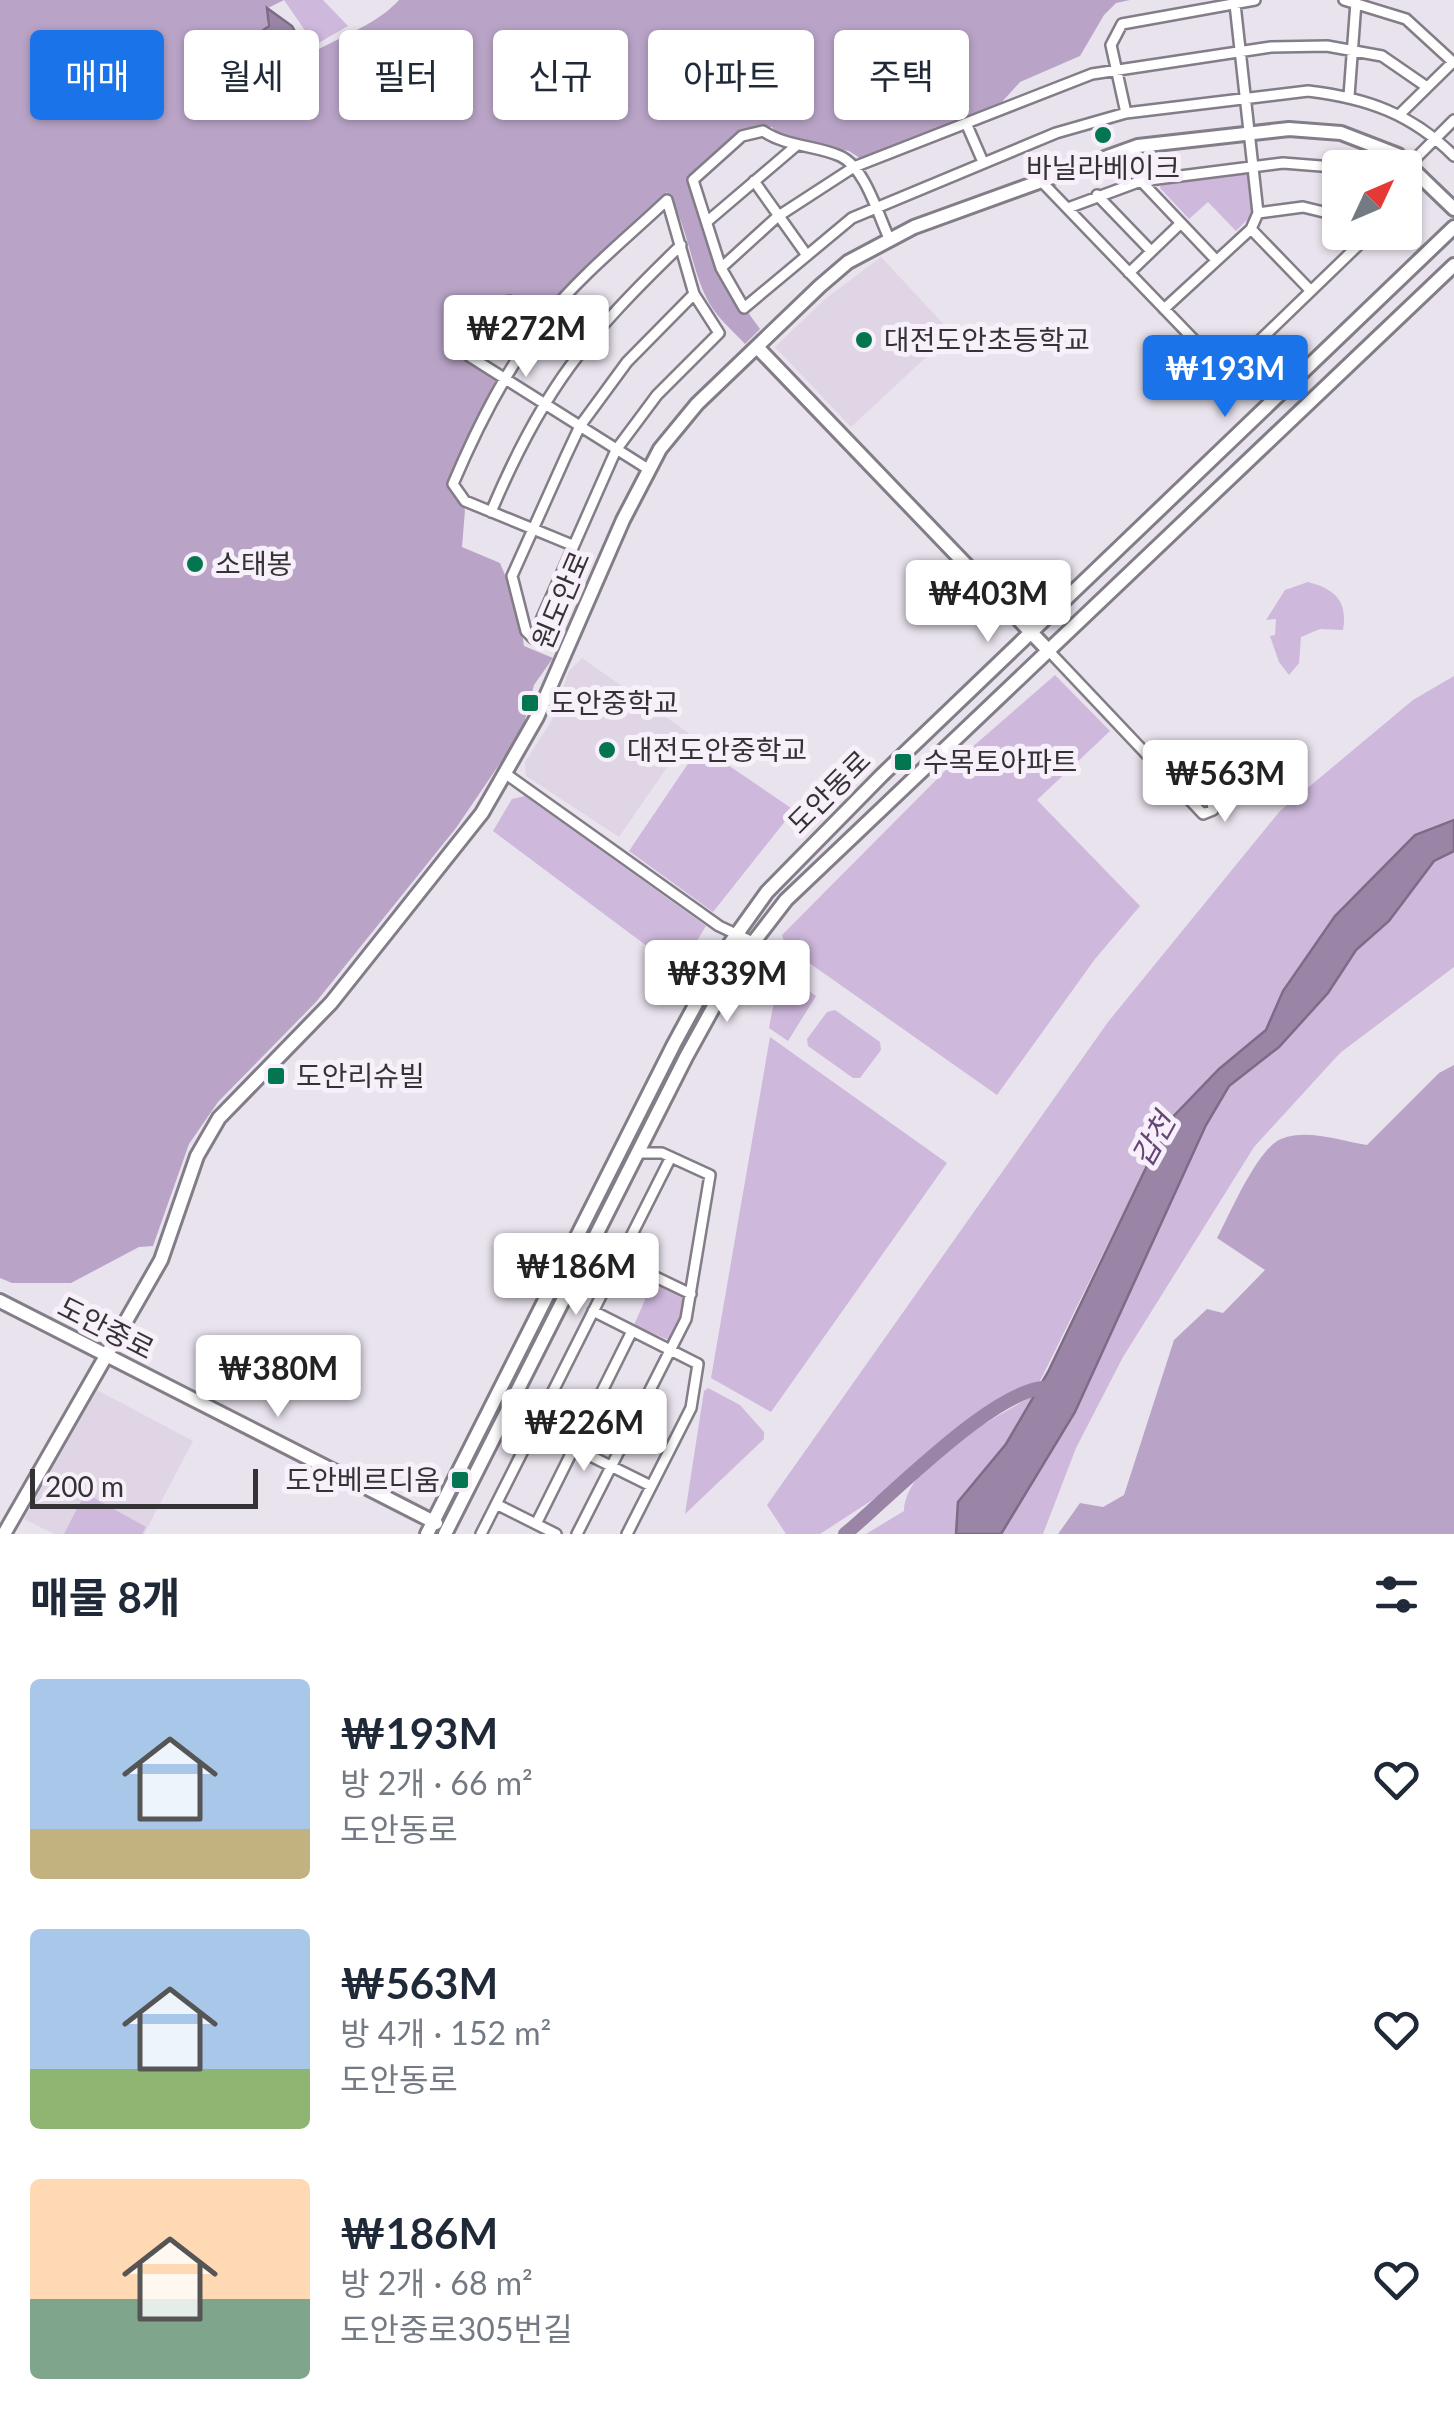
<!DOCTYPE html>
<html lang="ko">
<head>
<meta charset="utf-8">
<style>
	body { margin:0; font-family:Lato,"Noto Sans KR",sans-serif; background:#f6f6f7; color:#1f2937; height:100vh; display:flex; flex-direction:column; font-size:38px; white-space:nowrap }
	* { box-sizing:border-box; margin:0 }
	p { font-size:32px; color:#747a83 }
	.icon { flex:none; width:55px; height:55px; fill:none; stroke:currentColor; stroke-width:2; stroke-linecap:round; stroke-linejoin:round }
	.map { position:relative; height:1534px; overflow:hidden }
	.drawer { display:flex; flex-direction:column; background:#fff; flex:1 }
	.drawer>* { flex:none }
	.hud { position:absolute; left:30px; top:30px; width:1395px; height:90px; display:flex; gap:20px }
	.needle { width:65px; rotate:46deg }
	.buttons { position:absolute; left:1322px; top:150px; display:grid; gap:20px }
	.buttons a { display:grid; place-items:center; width:100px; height:100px; border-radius:10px; background:#fff; box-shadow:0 2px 8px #0004; font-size:50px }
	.scale { position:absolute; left:30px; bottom:25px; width:228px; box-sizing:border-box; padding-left:10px; border:5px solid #353236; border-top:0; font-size:28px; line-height:35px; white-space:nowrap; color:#353236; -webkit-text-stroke:8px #f7f0fb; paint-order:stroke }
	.price { position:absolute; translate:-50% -85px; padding:0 22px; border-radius:10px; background:#fff; color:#222; font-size:32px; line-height:65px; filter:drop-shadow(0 2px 5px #0008) }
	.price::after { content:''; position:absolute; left:50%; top:60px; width:30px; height:22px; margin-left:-15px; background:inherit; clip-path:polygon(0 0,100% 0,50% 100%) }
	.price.active { background:#1a73e8; color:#fff }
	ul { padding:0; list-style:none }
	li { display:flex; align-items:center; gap:30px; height:250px; padding:0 30px }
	li span { display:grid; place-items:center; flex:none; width:280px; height:200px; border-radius:10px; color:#555 }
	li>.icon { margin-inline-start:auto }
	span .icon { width:120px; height:120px; fill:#fffc; stroke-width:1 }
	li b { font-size:42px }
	h2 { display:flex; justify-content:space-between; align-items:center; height:120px; padding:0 30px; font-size:42px }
	.tag { padding:0 35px; border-radius:10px; background:#fff; box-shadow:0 2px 8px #0004; font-size:35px; line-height:90px }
	.tag.active { background:#1a73e8; color:#fff }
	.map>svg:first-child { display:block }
</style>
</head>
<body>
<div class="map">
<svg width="1454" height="1534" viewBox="0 0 1454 1534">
	<rect width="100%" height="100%" fill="#e9e3ee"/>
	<!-- built -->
	<path fill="#dfd5e5" d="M881 257 952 333 851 427 775 347 824 300Z
		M582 658 690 734 619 837 526 776 525 762 552 720 569 671Z
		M97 1390 193 1441 144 1534H54L24 1519Z"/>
	<!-- green -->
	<path fill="#ceb8dc" d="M284 0H323L348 26 315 45Z
		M1243 171 1248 173 1253 214 1236 231 1208 202 1189 219 1160 188 1162 182Z
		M1308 582C1335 589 1348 601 1343 630L1320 629 1301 637 1299 663 1289 675 1279 662 1270 636 1275 635 1276 619 1266 620 1285 590Z
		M1055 675 1110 731 1037 800 1140 906 1095 959 997 1095 785 946 782 935 946 770Z
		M1454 676V820L1415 835 1335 916 1283 991 1266 1030 1219 1069 1168 1122 1040 1381 976 1413 880 1495 820 1534H786L767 1505 1108 1022 1280 811 1413 700Z
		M700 746 794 810 713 912 629 851Z
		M525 796 706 926 679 970 493 831 512 799Z
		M1454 851V967L1340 1053 1254 1147 1123 1357 1076 1448 1043 1534H1001L1075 1412 1206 1125 1229 1086 1279 1047 1328 993 1356 950 1389 921 1434 861Z
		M780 971 816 996 788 1041 769 1028Z
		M835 1010 880 1042 881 1050 860 1078H853L808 1046 807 1039 827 1012Z
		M770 1037 947 1163 771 1412 711 1378Z
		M654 1279 686 1299 683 1318 671 1341 634 1325Z
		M708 1388 740 1405 764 1432V1439L685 1514 704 1391Z
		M1035 1394 1006 1444 958 1502 956 1534H866L904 1511C906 1461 995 1419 1035 1394Z
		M85 1493 146 1527 142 1534H64Z"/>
	<!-- forest -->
	<path fill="#b9a4c7" d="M0 0H284L268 8 267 29 247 40 258 63 256 82 275 87C297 46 366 37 399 0H1130L1116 3 1104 15 1080 56 1020 82 1000 104 864 161 849 151 780 136 772 127H752L693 181 723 278 760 329 745 344C735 333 722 322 713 309 691 277 691 231 667 192L550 306 508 294 467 351 465 360 500 378V383L452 484 465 510 462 547 500 563 518 606 524 646 553 658 534 685 522 731 456 828 316 1002 218 1102 189 1144 153 1246 139 1247 71 1283H12L0 1278Z
		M1454 1065V1534H1058L1080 1503 1103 1507 1124 1495 1174 1340 1207 1309 1223 1313 1265 1270 1217 1238C1230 1214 1257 1149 1281 1139 1306 1128 1341 1141 1367 1145L1439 1073Z"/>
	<!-- water -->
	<path fill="#9a85a7" stroke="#7c6c85" stroke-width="2.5" d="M267 8 292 26 308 55 264 94C250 80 261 60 246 43L269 26Z
		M1454 820V851L1434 861 1389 921 1356 950 1328 993 1279 1047 1229 1086 1206 1125 1075 1412 1001 1534H956L958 1502 1006 1444 1048 1372 1168 1122 1219 1069 1266 1030 1283 991 1335 916 1415 835Z"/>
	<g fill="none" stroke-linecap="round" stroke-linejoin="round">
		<!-- river -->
		<path stroke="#9a85a7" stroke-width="14" d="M845 1534C886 1501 1002 1379 1053 1388"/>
		<!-- street casing -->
		<g stroke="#837d87" stroke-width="14">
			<path id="street" d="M1344 0 1406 19 1454 63
				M1235 4 1258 213
				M1349 96 1356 2
				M1126 113 1111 45 1122 24 1255 0
				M1400 114 1453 62
				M966 123 983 162
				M1409 165 1454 120
				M754 181 806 254
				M1041 181 1226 373 1372 232
				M1141 181 1216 260
				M1097 195 1151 251
				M1068 208 1141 181 1283 163 1346 168
				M709 220 797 145
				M1251 229 1311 291
				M889 238C878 215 865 167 840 156 815 145 787 147 763 131L742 136 693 180 721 268 744 308 852 218 1056 133 1126 113 1308 91C1367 98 1412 114 1454 156
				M721 268 777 217 854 167 1092 74 1271 47 1327 46 1382 56 1427 87
				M1129 273 1181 223
				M1164 309 1251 229 1258 213 1303 207 1340 216
				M549 314 509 301 469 356 648 469
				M491 512C543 388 586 337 681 245
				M533 638 616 450 657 395 719 333 694 294 667 200C627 238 582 274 547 317 507 367 478 425 453 484L465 501 572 545
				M533 638 526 631 512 576 565 458 580 426 627 362 694 294
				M1047 649 1203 814 1213 810 1211 795 1181 787
				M506 774 719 926 753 942
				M620 1260 691 1294
				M593 1311 698 1364 691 1408 627 1534
				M534 1428 651 1486
				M496 1504 556 1534
				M536 1524 632 1331
				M481 1534 671 1157
				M577 1534 686 1319 710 1175 662 1153H636"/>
		</g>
		<!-- secondary casing -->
		<g stroke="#837d87" stroke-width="18">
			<path id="secondary" d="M757 347 1047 649
				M0 1301 436 1523
				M4 1534 161 1260 197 1156 219 1118 331 1003 482 813 537 717 623 520 660 449 697 404 820 286 848 262 914 227 1138 146 1289 129 1341 133 1398 155 1454 209
				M427 1534 674 1044 724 952 767 892 882 775 1454 227
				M445 1534 686 1057 739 961 786 900 1454 265"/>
		</g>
		<!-- street -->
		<use href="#street" stroke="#fff" stroke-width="9"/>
		<!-- secondary -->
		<use href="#secondary" stroke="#fff" stroke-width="12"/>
	</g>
	<!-- markers -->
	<g fill="#037550" stroke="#f7f0fb" stroke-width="4">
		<circle cx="1103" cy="135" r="10"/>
		<circle cx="864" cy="340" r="10"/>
		<circle cx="195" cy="564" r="10"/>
		<rect x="520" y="693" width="20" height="20" rx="5"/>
		<circle cx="607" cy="750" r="10"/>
		<rect x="893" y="752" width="20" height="20" rx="5"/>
		<rect x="266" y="1066" width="20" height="20" rx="5"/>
		<rect x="450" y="1470" width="20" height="20" rx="5"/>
	</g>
	<g text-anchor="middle" stroke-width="10" stroke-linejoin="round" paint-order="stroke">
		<!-- poi labels -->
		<g font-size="28" fill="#353236" stroke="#f7f0fb" text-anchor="start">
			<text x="1103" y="178" text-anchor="middle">바닐라베이크</text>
			<text x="884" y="350">대전도안초등학교</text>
			<text x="215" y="574">소태봉</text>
			<text x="550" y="713">도안중학교</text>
			<text x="627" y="760">대전도안중학교</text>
			<text x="923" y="772">수목토아파트</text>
			<text x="296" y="1086">도안리슈빌</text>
			<text x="440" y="1490" text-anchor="end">도안베르디움</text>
		</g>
		<!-- street labels -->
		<g font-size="28" fill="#353236" stroke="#f7f0fb">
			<text transform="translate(561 600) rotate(-67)" y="10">원도안로</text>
			<text transform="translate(829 792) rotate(-45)" y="10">도안동로</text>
			<text transform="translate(106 1328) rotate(27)" y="10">도안중로</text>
		</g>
		<!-- water labels -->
		<g font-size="30" font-style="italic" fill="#654677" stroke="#f7f0fb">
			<text transform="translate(1154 1140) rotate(-61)" y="10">갑천</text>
		</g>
	</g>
</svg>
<div class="buttons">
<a><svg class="needle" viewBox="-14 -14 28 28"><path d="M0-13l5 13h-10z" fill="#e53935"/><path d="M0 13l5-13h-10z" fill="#747a83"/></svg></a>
</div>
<div class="scale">200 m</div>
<b class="price" style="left:526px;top:380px">₩272M</b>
<b class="price active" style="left:1225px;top:420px">₩193M</b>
<b class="price" style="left:988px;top:645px">₩403M</b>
<b class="price" style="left:1225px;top:825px">₩563M</b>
<b class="price" style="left:727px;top:1025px">₩339M</b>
<b class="price" style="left:576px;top:1318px">₩186M</b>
<b class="price" style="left:278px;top:1420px">₩380M</b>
<b class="price" style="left:584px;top:1474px">₩226M</b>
<div class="hud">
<a class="tag active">매매</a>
<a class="tag">월세</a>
<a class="tag">필터</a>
<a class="tag">신규</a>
<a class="tag">아파트</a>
<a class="tag">주택</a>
</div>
</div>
<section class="drawer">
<h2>매물 8개<svg class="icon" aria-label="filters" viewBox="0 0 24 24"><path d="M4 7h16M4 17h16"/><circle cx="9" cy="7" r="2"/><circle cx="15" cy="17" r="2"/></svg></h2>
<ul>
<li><span style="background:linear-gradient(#a9c7e8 75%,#c2b280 0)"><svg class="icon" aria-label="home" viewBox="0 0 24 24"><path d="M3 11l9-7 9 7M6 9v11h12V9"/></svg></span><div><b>₩193M</b><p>방 2개 · 66 m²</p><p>도안동로</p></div><svg class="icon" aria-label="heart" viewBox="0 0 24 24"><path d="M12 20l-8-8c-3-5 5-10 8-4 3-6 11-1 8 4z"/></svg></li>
<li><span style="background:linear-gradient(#a9c7e8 70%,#8fb573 0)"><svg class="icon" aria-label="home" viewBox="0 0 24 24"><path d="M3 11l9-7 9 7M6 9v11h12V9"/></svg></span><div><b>₩563M</b><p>방 4개 · 152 m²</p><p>도안동로</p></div><svg class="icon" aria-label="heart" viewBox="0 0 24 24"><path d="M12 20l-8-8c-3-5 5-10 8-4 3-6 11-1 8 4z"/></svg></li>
<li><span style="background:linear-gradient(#ffd9b3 60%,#7fa58c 0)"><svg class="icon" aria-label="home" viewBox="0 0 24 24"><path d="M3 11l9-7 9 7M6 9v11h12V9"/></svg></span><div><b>₩186M</b><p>방 2개 · 68 m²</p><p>도안중로305번길</p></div><svg class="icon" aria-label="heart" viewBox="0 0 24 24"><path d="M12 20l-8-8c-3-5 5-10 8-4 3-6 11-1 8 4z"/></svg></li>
</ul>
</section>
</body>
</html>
